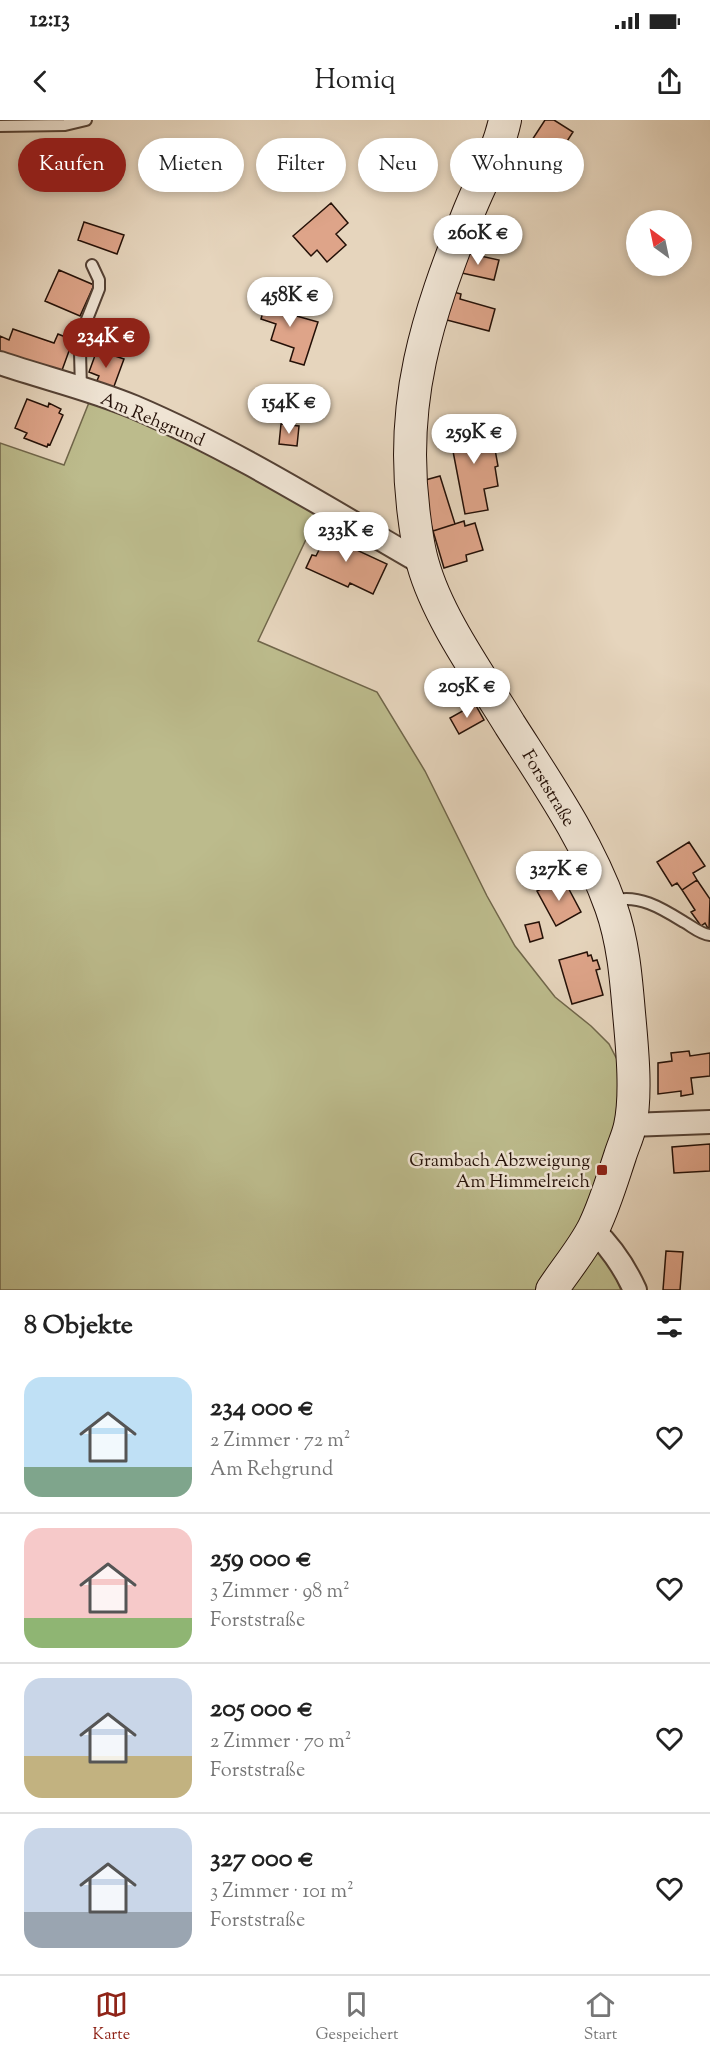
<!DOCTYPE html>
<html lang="de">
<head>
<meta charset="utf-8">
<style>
	body { margin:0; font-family:"Sorts Mill Goudy",serif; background:#f6f6f6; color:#222; height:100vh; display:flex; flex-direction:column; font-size:22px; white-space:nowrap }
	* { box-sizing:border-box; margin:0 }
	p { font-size:20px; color:#767676 }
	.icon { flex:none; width:33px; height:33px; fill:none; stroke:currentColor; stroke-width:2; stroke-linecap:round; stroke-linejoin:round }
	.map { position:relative; height:1170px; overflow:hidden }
	.sheet { display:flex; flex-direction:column; background:#fff; flex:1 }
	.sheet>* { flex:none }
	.guide { position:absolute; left:18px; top:18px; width:675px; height:54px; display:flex; gap:12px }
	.needle { width:39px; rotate:327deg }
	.buttons { position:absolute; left:626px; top:90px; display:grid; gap:12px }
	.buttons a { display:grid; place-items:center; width:66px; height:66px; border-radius:50%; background:#fff; box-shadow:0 3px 9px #0003; font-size:30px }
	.price { position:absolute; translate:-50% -51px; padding:0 14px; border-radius:21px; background:#fff; color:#222; font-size:20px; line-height:39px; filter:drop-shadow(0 2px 3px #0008) }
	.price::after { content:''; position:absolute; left:50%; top:36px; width:18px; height:14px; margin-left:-9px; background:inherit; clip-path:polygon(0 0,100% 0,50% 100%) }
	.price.on { background:#8f2418; color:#fff }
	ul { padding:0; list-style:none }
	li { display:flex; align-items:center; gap:18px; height:150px; padding:0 24px }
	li+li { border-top:2px solid #e0e0e0 }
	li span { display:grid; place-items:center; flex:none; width:168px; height:120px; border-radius:18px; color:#555 }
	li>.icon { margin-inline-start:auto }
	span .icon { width:72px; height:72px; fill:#fffc; stroke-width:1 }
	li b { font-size:26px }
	h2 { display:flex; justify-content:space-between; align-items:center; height:72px; padding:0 24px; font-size:26px }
	.pill { padding:0 21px; border-radius:27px; background:#fff; box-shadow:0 3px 9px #0003; font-size:21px; line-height:54px }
	.pill.on { background:#8f2418; color:#fff }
	.status { display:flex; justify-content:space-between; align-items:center; height:42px; padding:0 30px; background:#fff; direction:ltr }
	.status svg { height:16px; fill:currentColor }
	header { display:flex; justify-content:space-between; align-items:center; height:78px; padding:0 24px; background:#fff; font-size:27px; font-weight:600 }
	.dock { display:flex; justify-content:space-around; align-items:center; height:84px; border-top:2px solid #e0e0e0; background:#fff; font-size:16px; color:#767676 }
	.dock a { display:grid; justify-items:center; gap:3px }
	.dock .on { color:#8f2418 }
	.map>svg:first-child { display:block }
</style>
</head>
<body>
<div class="status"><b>12:13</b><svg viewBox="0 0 49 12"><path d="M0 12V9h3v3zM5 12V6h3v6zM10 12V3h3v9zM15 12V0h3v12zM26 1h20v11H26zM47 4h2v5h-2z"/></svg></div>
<header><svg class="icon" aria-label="back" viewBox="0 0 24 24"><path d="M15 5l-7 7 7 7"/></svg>Homiq<svg class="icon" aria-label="share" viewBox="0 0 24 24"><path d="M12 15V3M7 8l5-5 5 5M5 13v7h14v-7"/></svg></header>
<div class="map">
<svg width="710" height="1170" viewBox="0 0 710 1170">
	<rect width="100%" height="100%" fill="#e6d5bd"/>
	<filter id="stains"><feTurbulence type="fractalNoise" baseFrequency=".00333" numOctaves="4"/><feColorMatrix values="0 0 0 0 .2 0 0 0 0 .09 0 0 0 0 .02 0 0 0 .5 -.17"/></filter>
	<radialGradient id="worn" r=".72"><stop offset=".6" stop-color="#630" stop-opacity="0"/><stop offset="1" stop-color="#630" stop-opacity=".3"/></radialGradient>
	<!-- green -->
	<path fill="#bcbb8c" stroke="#70664a" stroke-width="1.5" d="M90 280 181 317 318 394 258 521 377 572 425 651 487 776 515 826 555 877 591 906 609 924 625 955 597 1114 621 1170H0V323L64 345Z"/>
	<!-- building -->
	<path fill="#dea489" stroke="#241007" stroke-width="1.5" d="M545 0H554L573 12 544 57 519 40Z
		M397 19 420 37 413 46 419 50 408 64 402 60 394 69 371 51Z
		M331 83 348 103 336 114 346 125 327 142 317 130 311 136 293 116Z
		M84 102 124 115 117 134 78 120Z
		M462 132 499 140 494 160 457 152Z
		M59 150 94 165 80 196 45 181Z
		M450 171 461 174 460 179 495 189 489 211 443 199Z
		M268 175 288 181 286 188 295 191 293 195 318 202 304 245 290 241 294 228 271 220 276 204 261 199Z
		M13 209 54 223 58 214 73 220 61 253 6 233 4 239 0 237V216L9 220Z
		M97 230 124 239 113 269 96 263 99 256 89 252Z
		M27 279 48 287 49 283 61 289 59 293 63 295 50 325 48 324 47 327 24 318 27 313 15 308Z
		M469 301V304L478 302 482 320 493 318 498 346 495 347 498 366 484 369 488 390 465 394 448 305Z
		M281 304 299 306 297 326 279 324Z
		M440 356 455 404 433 411 418 362Z
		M464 401 465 406 475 403 483 430 466 435 467 441 444 448 433 411Z
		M327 402 335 406 333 410 354 419 350 427 387 444 373 474 350 463 348 467 306 448 312 435 316 436 330 408 325 406Z
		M475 584 484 600 459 614 450 598Z
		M689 722 705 746 693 753 697 760 682 770 677 763 672 766 657 742Z
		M563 758 581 792 556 806 537 771Z
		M697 760 710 779 709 810 705 803 701 806 691 792 695 790 682 770Z
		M539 802 543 818 530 822 525 805Z
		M587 832 588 836 591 835 593 841 597 840 600 849 596 850 603 875 572 884 559 840Z
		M689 931 690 936 710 933V956L691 958 693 974 681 976V971L658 974V943L672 941 671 933Z
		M710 1024V1051L674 1053 672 1027Z
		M666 1131 683 1132 680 1170H663Z"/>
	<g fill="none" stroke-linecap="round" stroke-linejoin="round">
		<!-- lane casing -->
		<g stroke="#544134" stroke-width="14">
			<path id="lane" d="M0 6 65 5 86 0
				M81 269 80 232 84 207 99 169V160L92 145
				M612 781C638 773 663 789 684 802 693 807 700 814 710 815"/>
		</g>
		<!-- street casing -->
		<g stroke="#544134" stroke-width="26">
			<path id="street" d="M0 243C44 258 91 269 134 287 235 330 328 389 422 443
				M630 1005 710 1002
				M593 1110C612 1128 624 1146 635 1170"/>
		</g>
		<!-- secondary casing -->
		<g stroke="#241007" stroke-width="34">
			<path id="secondary" d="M505 0C498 33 480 63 468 94 427 197 399 282 414 395 416 411 418 428 423 444 438 498 481 557 510 605 547 663 588 722 611 787 623 821 626 857 629 893 632 926 637 974 630 1006 628 1016 623 1026 620 1036 612 1060 605 1084 594 1107 583 1129 565 1150 552 1170"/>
		</g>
		<!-- lane -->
		<use href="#lane" stroke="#efe4d4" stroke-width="10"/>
		<!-- street -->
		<use href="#street" stroke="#efe4d4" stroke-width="22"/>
		<!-- secondary -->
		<use href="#secondary" stroke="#efe4d4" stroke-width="32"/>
	</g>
	<!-- markers -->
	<rect fill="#8f2418" stroke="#efe4d4" stroke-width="2" x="596" y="1044" width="12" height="12" rx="3"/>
	<g text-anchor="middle" stroke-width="5" stroke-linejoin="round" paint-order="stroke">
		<!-- street labels -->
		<g font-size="18" fill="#241007" stroke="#efe4d4">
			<text transform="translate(153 299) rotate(23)" y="6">Am Rehgrund</text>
			<text transform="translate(549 668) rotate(59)" y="6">Forststraße</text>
		</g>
		<!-- poi labels -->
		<g font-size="18" fill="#241007" stroke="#efe4d4" text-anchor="end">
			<text x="590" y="1046">Grambach Abzweigung<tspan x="590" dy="21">Am Himmelreich</tspan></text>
		</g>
	</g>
	<rect width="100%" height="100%" filter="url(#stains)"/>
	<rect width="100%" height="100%" fill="url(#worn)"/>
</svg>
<div class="buttons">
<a><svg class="needle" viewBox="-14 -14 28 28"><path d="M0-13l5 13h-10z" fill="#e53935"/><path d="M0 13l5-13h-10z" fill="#767676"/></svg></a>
</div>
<b class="price" style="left:478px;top:146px">260K €</b>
<b class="price" style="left:290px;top:208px">458K €</b>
<b class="price on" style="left:106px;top:249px">234K €</b>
<b class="price" style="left:289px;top:315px">154K €</b>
<b class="price" style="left:474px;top:345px">259K €</b>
<b class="price" style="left:346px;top:443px">233K €</b>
<b class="price" style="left:467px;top:599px">205K €</b>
<b class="price" style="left:559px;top:782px">327K €</b>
<div class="guide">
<a class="pill on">Kaufen</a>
<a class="pill">Mieten</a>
<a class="pill">Filter</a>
<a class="pill">Neu</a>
<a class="pill">Wohnung</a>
</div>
</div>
<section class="sheet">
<h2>8 Objekte<svg class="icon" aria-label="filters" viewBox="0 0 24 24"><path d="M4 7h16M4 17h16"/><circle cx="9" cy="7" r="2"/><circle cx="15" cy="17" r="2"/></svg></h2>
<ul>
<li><span style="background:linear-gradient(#bfe0f5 75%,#7fa58c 0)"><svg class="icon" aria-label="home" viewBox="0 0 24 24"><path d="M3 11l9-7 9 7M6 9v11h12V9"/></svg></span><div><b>234 000 €</b><p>2 Zimmer · 72 m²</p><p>Am Rehgrund</p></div><svg class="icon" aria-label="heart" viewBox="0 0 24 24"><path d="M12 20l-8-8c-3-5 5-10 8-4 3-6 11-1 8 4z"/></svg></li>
<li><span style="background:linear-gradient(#f6c9c9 75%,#8fb573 0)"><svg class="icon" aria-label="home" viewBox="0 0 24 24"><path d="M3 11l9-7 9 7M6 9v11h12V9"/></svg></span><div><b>259 000 €</b><p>3 Zimmer · 98 m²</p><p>Forststraße</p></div><svg class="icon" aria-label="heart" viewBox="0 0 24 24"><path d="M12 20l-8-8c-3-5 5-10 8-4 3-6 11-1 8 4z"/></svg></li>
<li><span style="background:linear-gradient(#c9d6e8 65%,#c2b280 0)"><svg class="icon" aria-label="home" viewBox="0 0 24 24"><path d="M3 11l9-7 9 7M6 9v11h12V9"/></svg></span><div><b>205 000 €</b><p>2 Zimmer · 70 m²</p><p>Forststraße</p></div><svg class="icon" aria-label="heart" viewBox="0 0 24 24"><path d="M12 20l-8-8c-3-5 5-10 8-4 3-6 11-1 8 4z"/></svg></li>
<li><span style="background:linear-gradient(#c9d6e8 70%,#9aa5b1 0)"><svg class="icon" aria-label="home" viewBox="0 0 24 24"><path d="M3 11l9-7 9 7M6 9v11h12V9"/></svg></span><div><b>327 000 €</b><p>3 Zimmer · 101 m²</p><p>Forststraße</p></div><svg class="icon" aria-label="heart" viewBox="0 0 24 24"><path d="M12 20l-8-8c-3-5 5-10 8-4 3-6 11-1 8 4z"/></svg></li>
</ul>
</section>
<nav class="dock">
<a class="on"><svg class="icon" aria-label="map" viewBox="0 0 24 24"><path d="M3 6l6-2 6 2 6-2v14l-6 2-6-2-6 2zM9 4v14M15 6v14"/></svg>Karte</a>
<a><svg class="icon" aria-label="saved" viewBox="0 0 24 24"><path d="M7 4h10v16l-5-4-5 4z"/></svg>Gespeichert</a>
<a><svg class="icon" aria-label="home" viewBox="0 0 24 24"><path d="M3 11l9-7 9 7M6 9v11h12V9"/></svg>Start</a>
</nav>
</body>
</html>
